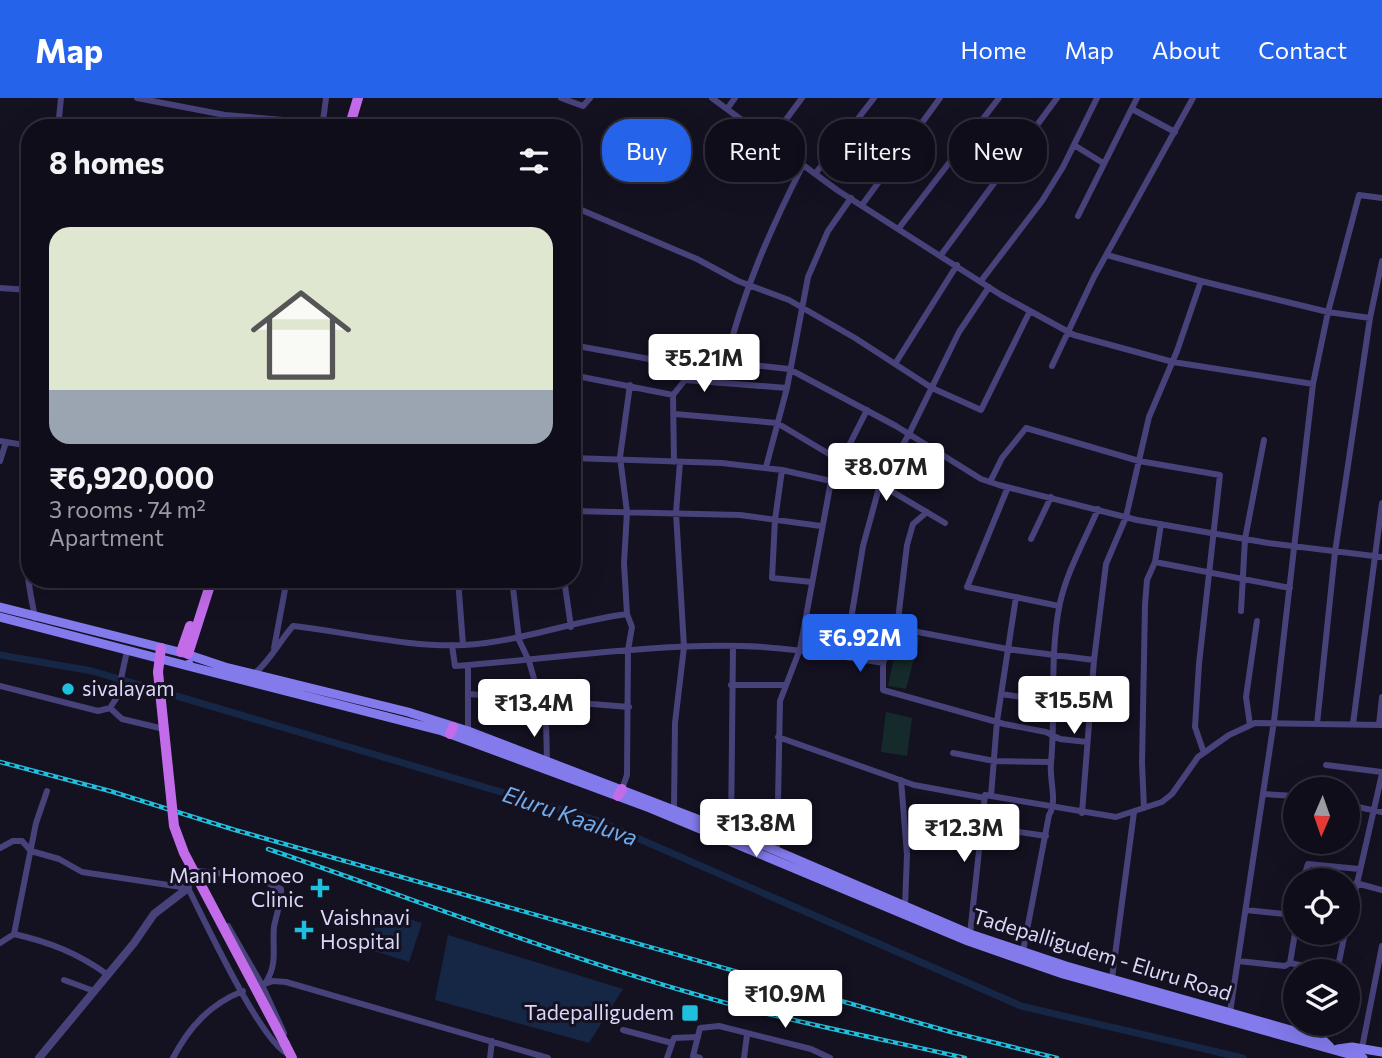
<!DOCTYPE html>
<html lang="en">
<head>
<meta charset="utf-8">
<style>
	body { margin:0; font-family:Commissioner,sans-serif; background:#1d1b26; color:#f1f3f6; height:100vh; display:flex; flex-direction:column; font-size:26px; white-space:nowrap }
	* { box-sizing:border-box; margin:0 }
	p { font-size:23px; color:#9b9ca2 }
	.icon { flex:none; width:38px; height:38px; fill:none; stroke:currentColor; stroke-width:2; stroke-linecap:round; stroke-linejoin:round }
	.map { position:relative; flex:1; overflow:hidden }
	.side { position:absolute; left:21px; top:21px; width:560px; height:469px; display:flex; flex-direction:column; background:#0f0d19; border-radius:28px; box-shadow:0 7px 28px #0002,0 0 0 2px #2f2d38 }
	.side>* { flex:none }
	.top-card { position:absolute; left:602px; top:21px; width:665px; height:63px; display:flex; gap:14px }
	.needle { width:46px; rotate:182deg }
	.fabs { position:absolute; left:1283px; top:679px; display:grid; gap:14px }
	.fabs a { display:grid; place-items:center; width:77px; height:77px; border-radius:50%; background:#0f0d19; box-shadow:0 7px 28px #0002,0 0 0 2px #2f2d38; font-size:35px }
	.price { position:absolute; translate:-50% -60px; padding:0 16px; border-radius:7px; background:#fff; color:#222; font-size:23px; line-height:46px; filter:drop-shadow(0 2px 4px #0008) }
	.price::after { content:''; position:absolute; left:50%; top:42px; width:21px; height:16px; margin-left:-10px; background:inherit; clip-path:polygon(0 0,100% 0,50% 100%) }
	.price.selected { background:#2563eb; color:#fff }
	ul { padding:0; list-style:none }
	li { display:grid; align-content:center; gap:14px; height:371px; padding:0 28px }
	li+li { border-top:2px solid #2f2d38 }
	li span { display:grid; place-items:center; height:217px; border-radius:21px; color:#555 }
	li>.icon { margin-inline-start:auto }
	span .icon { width:126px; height:126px; fill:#fffc; stroke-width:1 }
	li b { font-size:30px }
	h2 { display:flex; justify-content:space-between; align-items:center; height:84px; padding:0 28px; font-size:30px }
	.pill { padding:0 24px; border-radius:28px; background:#0f0d19; box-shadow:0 7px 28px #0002,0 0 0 2px #2f2d38; font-size:24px; line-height:63px }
	.pill.selected { background:#2563eb; color:#fff }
	header { display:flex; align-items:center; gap:42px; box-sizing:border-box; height:98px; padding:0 35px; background:#2563eb; color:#fff }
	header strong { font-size:33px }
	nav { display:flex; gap:38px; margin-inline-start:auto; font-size:24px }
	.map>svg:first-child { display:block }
</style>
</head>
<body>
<header>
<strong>Map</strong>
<nav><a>Home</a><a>Map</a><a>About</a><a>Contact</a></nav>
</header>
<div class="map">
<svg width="1382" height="960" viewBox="0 0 1382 960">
	<rect width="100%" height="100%" fill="#141121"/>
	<!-- green -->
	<path fill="#152a2a" d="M899 534 920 539 906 591 888 588Z
		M886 614 912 620 907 658 881 654Z"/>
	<!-- water -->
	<path fill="#162645" d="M380 812 422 825 409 864 368 851Z
		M448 837 623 891 589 945 435 902Z"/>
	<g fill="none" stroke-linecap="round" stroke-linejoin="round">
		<!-- canal -->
		<path stroke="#162645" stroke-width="7" d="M0 557 92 573 596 722 1021 908 1243 960"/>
		<!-- minor -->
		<path stroke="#47427a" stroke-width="6" d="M137 0 225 17 343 27
			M561 0 583 8 590 0
			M712 0 837 92 1001 197 1074 237 1173 264 1313 286 1328 214 1359 97 1382 100
			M727 11 735 0
			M1132 11 1175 34
			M323 23 326 0
			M58 30 61 0
			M223 30 225 17
			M770 43 802 0
			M1074 47 1103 65
			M815 76 874 0
			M862 107 940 0
			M572 108 697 161 738 183 789 202 855 240 932 290 981 312 1030 213
			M1078 118 1137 0
			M899 130 999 0
			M941 157 1057 0
			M1107 157 1201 183
			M981 183 1042 103 1063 69 1097 0
			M0 190 30 192
			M572 247 677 266 726 264 789 271 896 328 981 381 999 387 1137 422 1268 445 1382 459
			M726 264C742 195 771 130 803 67
			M895 266 957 167
			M1052 268 1094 179 1193 0
			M572 277 673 297
			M675 316 777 325 945 425
			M0 343 30 348
			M572 360 722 365 782 372 831 383
			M0 363 6 344
			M674 364 673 297 685 282 787 290
			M766 369 787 290 808 179 828 133 851 100
			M782 372 775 422 772 480 812 484
			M990 384 1002 360 1026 330 1139 363 1220 377 1199 566 1195 629 1204 655
			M1008 389 967 489 1059 508
			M572 413 740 417 821 428
			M927 414 913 426 907 447 897 530 883 565V592L1004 626 1046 634 1060 641 1087 644
			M1031 441 1051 399
			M30 449C24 474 31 496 35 520
			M1155 464 1161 426
			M458 481 463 547
			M512 481 519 542 529 563 546 623 547 663
			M564 481 571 529
			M1241 513 1245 441 1264 342
			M897 530 1007 551 1094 562
			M452 547 455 568C550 561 645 546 741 548 790 549 836 558 883 565
			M274 550 287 481
			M845 558 863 448 880 386 909 336 959 234 989 189
			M254 576C270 563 279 544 293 528 347 534 411 550 464 547 520 544 572 523 627 516
			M731 587H785
			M0 588 98 613 110 610 117 599 127 553
			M469 596 629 609
			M1001 596 1054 604
			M110 610 122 621 164 631
			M1317 626 1335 454 1370 220 1382 163
			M1353 626 1382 405
			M1250 627 1246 599 1257 523
			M1379 627 1382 599
			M468 633V567
			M778 639 914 687 985 700
			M953 655 994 663 1051 664
			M1326 667 1382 674
			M901 682 907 756 905 809
			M622 691 627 677 628 552 632 529 627 516 624 465 627 414 620 359 630 287
			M1263 696 1295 698
			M991 698 997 623 1016 499
			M1348 707 1382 714
			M1144 710 1142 665 1145 507 1147 482 1155 464 1290 490
			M674 711 675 625 684 549 676 415 680 364
			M1082 715 1094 562 1106 466 1126 419 1149 319 1177 253 1201 183 1328 214 1370 220
			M947 723 1046 738
			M731 734 733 548
			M0 750 13 743H22L31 753 59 761 82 774 188 790C205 823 260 943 288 956
			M777 754 780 603 800 551 831 383 867 312
			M201 778 198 773 254 779 281 791C282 803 276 817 274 829 272 850 278 865 266 884
			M1303 782 1308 766 1359 771
			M1356 785 1382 792
			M1246 812 1295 817
			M1348 825 1382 676
			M228 828 262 887
			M14 836C49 844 78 855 108 877
			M970 836 985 697 1116 719 1162 704 1172 696 1198 659 1229 637 1255 625 1382 627
			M0 845 14 836 36 725 47 693
			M1023 853 1049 717C1058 703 1049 682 1051 665 1056 613 1049 557 1060 505 1067 473 1085 442 1098 411
			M1238 863 1285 868 1290 865 1295 835
			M1290 865 1327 873
			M1337 873 1345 835
			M1112 880 1134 714
			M64 882 94 893
			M1230 914 1274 623 1313 286
			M623 932 672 945
			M284 935 262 887 273 883 286 884 548 960
			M1322 941 1326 926
			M1362 950 1382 848
			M173 960C189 929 210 906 243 893
			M490 960 492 943
			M667 960 674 940 698 939
			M700 960 693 958 700 930 719 928 811 951 830 960
			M744 960 747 937"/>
		<!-- tertiary -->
		<path stroke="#47427a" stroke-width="8" d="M39 960 134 845 154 816 188 790"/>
		<!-- secondary -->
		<path stroke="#837aec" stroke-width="9" d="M0 509 187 556
			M0 519 188 568 189 566
			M192 558 225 569 408 614 468 633 744 739 970 836 1066 868 1322 941 1330 949
			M188 568 442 633 650 710 968 843 1063 876 1363 960
			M1338 951 1352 949 1382 954"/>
		<!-- primary -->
		<path stroke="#c26cea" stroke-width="10" d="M349 30 358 0
			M181 554 190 528
			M188 556 212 481
			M158 574 161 550
			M450 636 453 629
			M618 698 622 691
			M285 946 292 960"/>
		<!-- rail casing -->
		<g stroke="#1fbfdd" stroke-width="4.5">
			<path id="rail" d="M0 664 110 693 235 732 951 934 1057 960
				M268 751C409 799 548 854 691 895 781 922 873 939 965 960"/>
		</g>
		<!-- rail -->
		<use href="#rail" stroke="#141121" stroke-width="2" stroke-dasharray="5" stroke-linecap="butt"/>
		<!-- primary-bridge -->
		<path stroke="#c26cea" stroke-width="10" d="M158 574 174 728 184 755 285 946"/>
	</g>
	<!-- markers -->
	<g fill="#1fbfdd" stroke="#141121" stroke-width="2.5">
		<circle cx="68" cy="591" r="7"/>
		<path d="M316.5 779.5h7v7h7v7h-7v7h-7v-7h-7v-7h7z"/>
		<path d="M300.5 821.5h7v7h7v7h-7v7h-7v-7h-7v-7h7z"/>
		<rect x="681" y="906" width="18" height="18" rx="3.5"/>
	</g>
	<g text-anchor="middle" stroke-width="6" stroke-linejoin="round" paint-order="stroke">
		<!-- poi labels -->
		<g font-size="21" fill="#dcd6f9" stroke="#141121" text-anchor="start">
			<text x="82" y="598">sivalayam</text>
			<text x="304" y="785" text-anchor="end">Mani Homoeo<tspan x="304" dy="24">Clinic</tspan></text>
			<text x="320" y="827">Vaishnavi<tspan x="320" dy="24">Hospital</tspan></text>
			<text x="674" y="922" text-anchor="end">Tadepalligudem</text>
		</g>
		<!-- street labels -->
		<g font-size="21" fill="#dcd6f9" stroke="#141121">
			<text transform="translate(1102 857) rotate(17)" y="7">Tadepalligudem - Eluru Road</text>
		</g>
		<!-- water labels -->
		<g font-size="23" font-style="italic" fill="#72aceb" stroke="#141121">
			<text transform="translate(570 718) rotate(19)" y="8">Eluru Kaaluva</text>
		</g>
	</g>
</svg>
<div class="fabs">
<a><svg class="needle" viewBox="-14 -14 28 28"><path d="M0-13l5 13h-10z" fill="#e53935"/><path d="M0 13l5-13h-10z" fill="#9b9ca2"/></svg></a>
<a><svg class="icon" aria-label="locate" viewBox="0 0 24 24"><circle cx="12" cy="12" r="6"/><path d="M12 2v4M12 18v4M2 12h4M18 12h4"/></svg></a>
<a><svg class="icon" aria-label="layers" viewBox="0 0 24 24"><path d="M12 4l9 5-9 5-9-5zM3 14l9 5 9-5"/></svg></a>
</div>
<b class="price" style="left:704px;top:296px">₹5.21M</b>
<b class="price" style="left:886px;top:405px">₹8.07M</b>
<b class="price selected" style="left:860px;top:576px">₹6.92M</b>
<b class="price" style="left:1074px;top:638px">₹15.5M</b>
<b class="price" style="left:534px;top:641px">₹13.4M</b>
<b class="price" style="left:756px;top:761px">₹13.8M</b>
<b class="price" style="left:964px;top:766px">₹12.3M</b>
<b class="price" style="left:785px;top:932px">₹10.9M</b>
<div class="top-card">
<a class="pill selected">Buy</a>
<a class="pill">Rent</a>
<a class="pill">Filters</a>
<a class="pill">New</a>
</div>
<section class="side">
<h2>8 homes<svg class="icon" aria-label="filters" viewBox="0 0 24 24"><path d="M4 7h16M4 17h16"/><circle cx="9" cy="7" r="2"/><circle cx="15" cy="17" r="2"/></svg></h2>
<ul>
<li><span style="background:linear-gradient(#dfe7d0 75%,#9aa5b1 0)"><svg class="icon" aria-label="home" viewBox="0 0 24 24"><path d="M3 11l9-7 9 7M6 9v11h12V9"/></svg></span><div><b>₹6,920,000</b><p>3 rooms · 74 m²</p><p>Apartment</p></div></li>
</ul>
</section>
</div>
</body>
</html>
